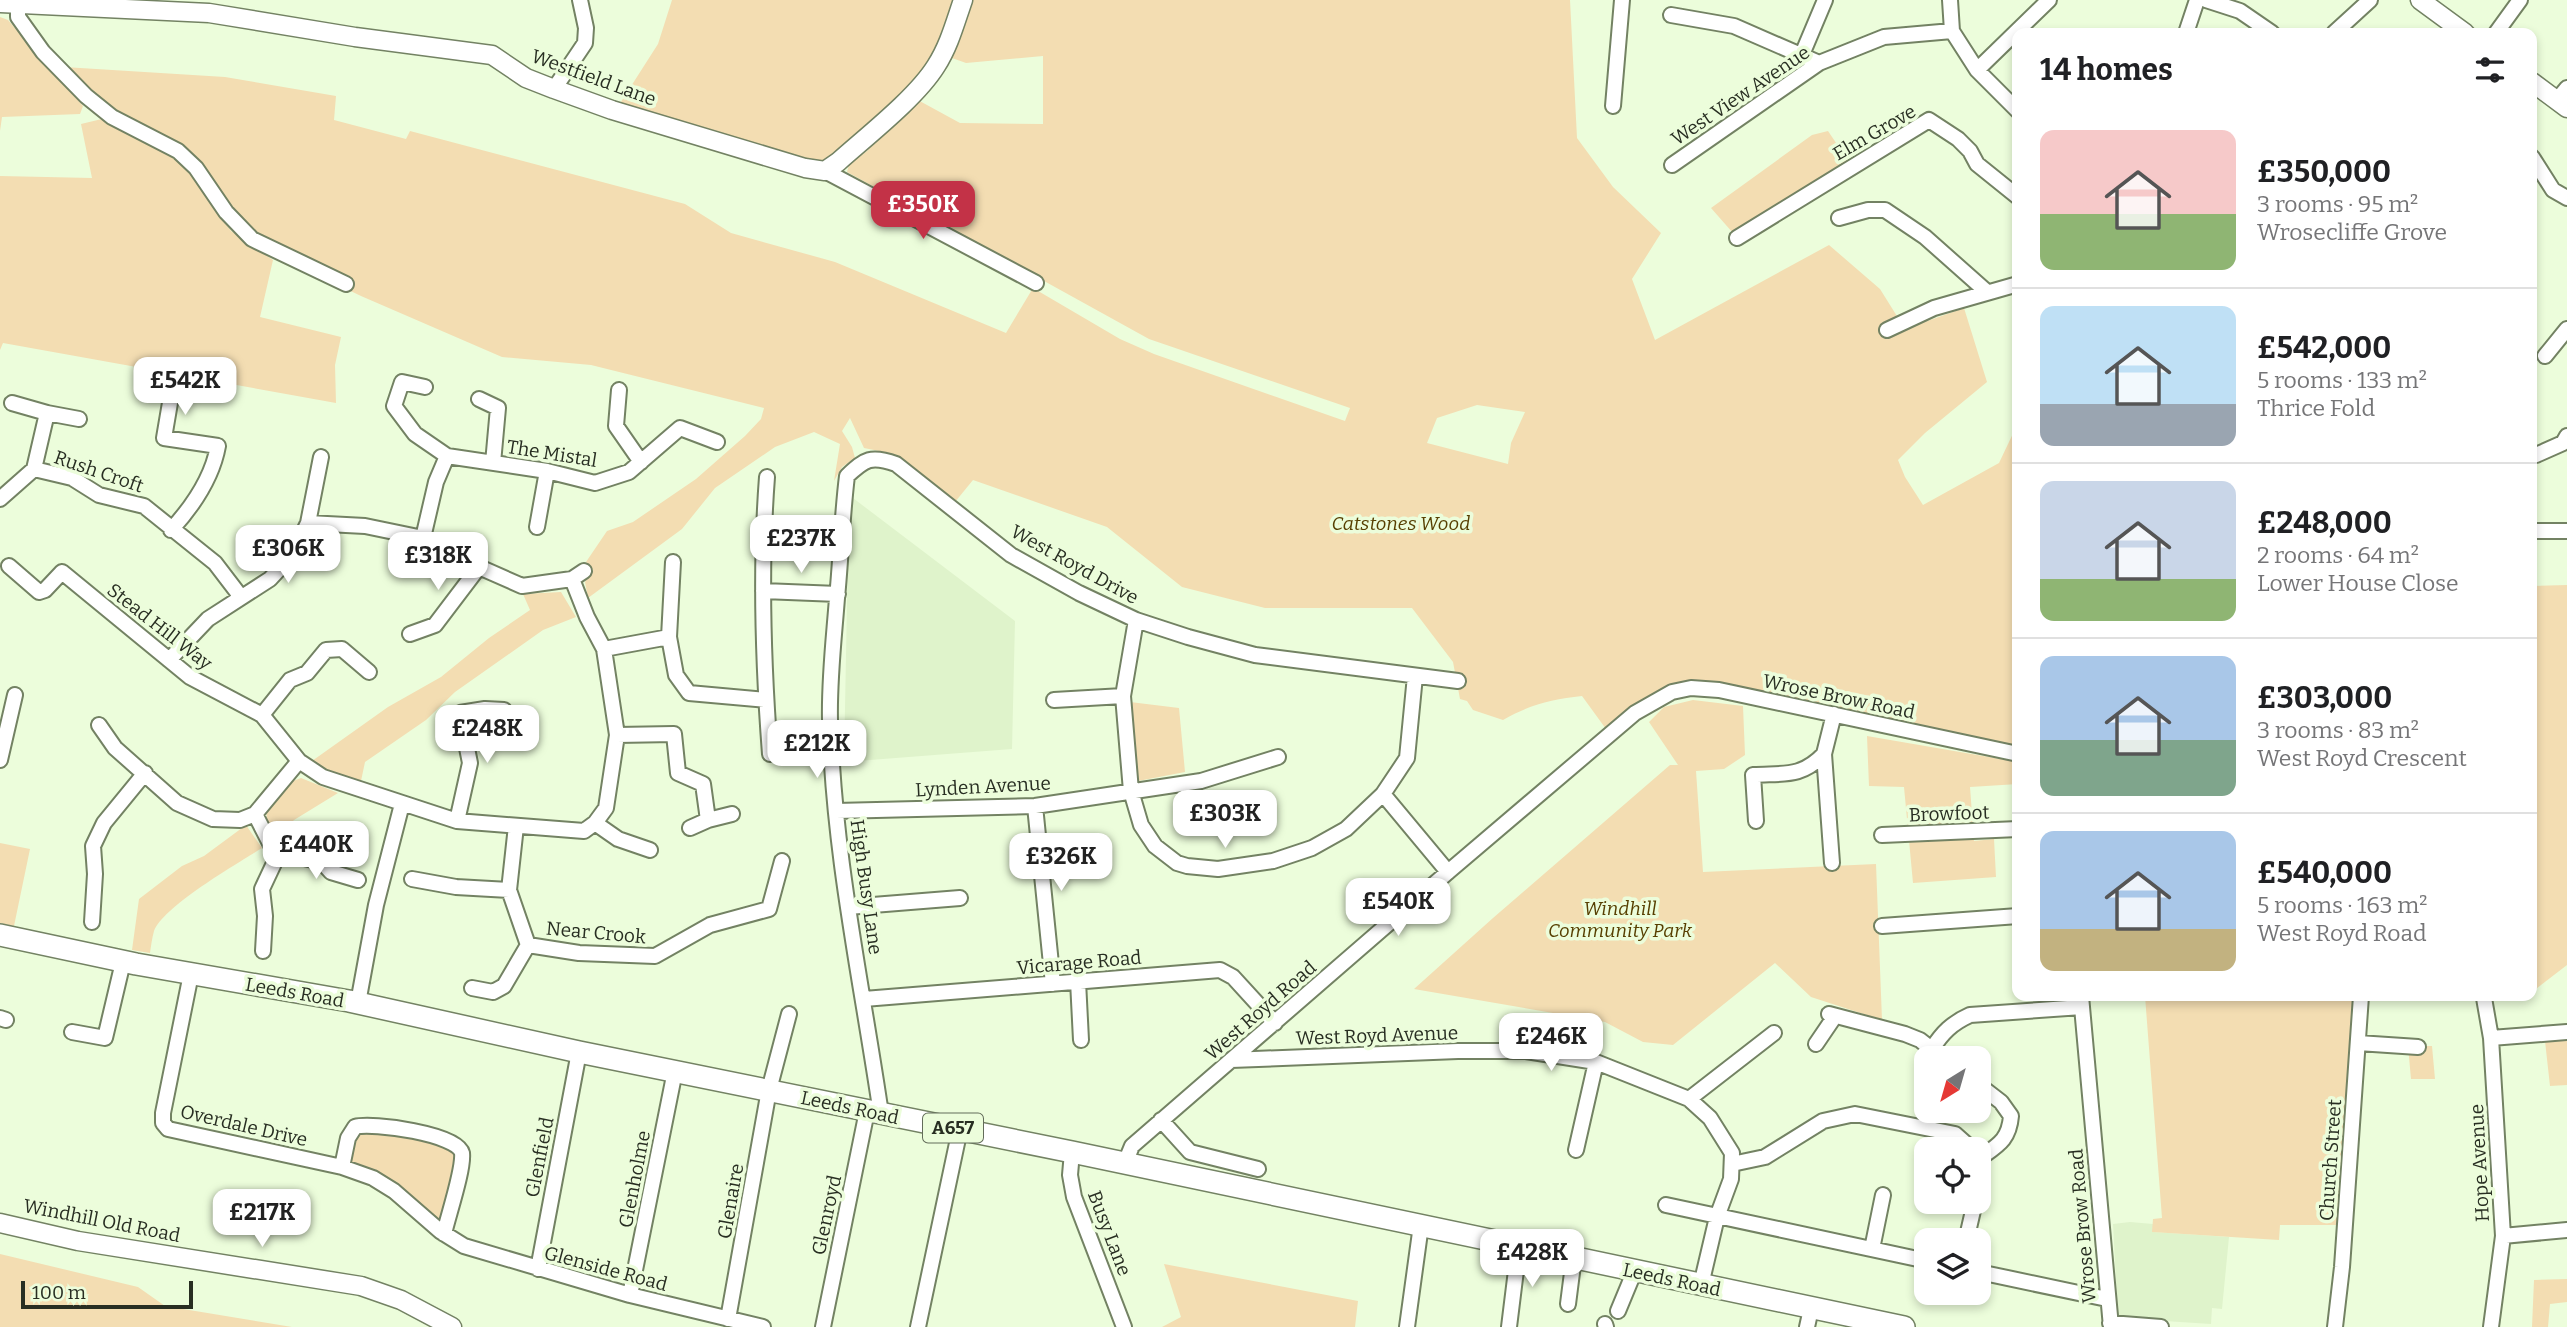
<!DOCTYPE html>
<html lang="en">
<head>
<meta charset="utf-8">
<style>
	body { margin:0; font-family:Bitter,serif; background:#f2f2f2; color:#202124; height:100vh; display:flex; flex-direction:column; font-size:26px; white-space:nowrap }
	* { box-sizing:border-box; margin:0 }
	p { font-size:23px; color:#757577 }
	.icon { flex:none; width:38px; height:38px; fill:none; stroke:currentColor; stroke-width:2; stroke-linecap:round; stroke-linejoin:round }
	.map { position:relative; flex:1; overflow:hidden }
	.details { position:absolute; left:2012px; top:28px; width:525px; height:973px; display:flex; flex-direction:column; background:#fff; border-radius:14px; box-shadow:0 4px 10px #0003 }
	.details>* { flex:none }
	.needle { width:46px; rotate:217deg }
	.buttons { position:absolute; left:1914px; top:1046px; display:grid; gap:14px }
	.buttons a { display:grid; place-items:center; width:77px; height:77px; border-radius:14px; background:#fff; box-shadow:0 4px 10px #0003; font-size:35px }
	.scale { position:absolute; left:21px; bottom:18px; width:172px; box-sizing:border-box; padding-left:7px; border:4px solid #282e22; border-top:0; font-size:19px; line-height:24px; white-space:nowrap; color:#282e22; -webkit-text-stroke:5px #ecfddb; paint-order:stroke }
	.price { position:absolute; translate:-50% -60px; padding:0 16px; border-radius:14px; background:#fff; color:#222; font-size:23px; line-height:46px; filter:drop-shadow(0 2px 4px #0008) }
	.price::after { content:''; position:absolute; left:50%; top:42px; width:21px; height:16px; margin-left:-10px; background:inherit; clip-path:polygon(0 0,100% 0,50% 100%) }
	.price.current { background:#c33247; color:#fff }
	ul { padding:0; list-style:none }
	li { display:flex; align-items:center; gap:21px; height:175px; padding:0 28px }
	li+li { border-top:2px solid #e0e0e0 }
	li span { display:grid; place-items:center; flex:none; width:196px; height:140px; border-radius:14px; color:#555 }
	li>.icon { margin-inline-start:auto }
	span .icon { width:84px; height:84px; fill:#fffc; stroke-width:1 }
	li b { font-size:30px }
	h2 { display:flex; justify-content:space-between; align-items:center; height:84px; padding:0 28px; font-size:30px }
	.map>svg:first-child { display:block }
</style>
</head>
<body>
<div class="map">
<svg width="2567" height="1327" viewBox="0 0 2567 1327">
	<rect width="100%" height="100%" fill="#ecfddb"/>
	<!-- built -->
	<path fill="#dff3cb" d="M849 495 1015 621 1012 749 844 762Z
		M2130 1222 2153 1224V1232L2229 1237 2222 1309 2212 1308 2211 1324 2118 1318 2113 1224Z"/>
	<!-- green -->
	<path fill="#f3ddb2" fill-rule="evenodd" d="M672 0H953L933 58 915 83 832 159 817 164 619 105 658 44Z
		M970 0H1570L1577 138 1613 187 1661 233 1632 279 1655 340 1829 245 1880 289 1905 329 1964 308 1987 382 1925 433 1898 460 1905 477 1923 505 1999 463 2018 423V746L1703 681 1667 685 1626 711 1606 729 1582 696C1552 699 1529 705 1503 720L1473 710 1467 701 1460 699 1453 662 1412 608H1265L1182 587 1107 527 973 480 955 502 879 451 864 448 850 418 842 431 852 447 855 458 842 467 834 481 840 444 814 432 775 447 715 488 682 529 588 598 585 582 593 570 586 562 607 531 633 522 696 479 745 436 761 419 764 408 591 365 502 357 361 296 284 259 232 211 180 146 96 100 64 67 225 77 336 96 334 120 406 139 410 131 685 204 731 233 835 262 1006 333 1033 288 1120 339 1154 354 1345 421 1350 408 1149 339 847 172 849 164 867 151 916 99 960 123 1043 124V56L966 63 952 58ZM1477 405 1525 412 1511 443 1508 464 1427 443 1437 418Z
		M0 17 8 20 83 106 80 114 2 117 0 131Z
		M106 118 170 150 192 174 231 231 273 260 260 317 341 337 335 365 336 403 3 343 0 350V176L92 178 81 124Z
		M1828 131 1849 162 1733 233 1711 208 1812 135Z
		M2567 585V965L2532 992V586Z
		M561 592 576 617 543 630 455 692 426 720 365 762 361 781 320 770 312 761 388 707 441 677 489 638 530 610 523 594Z
		M1693 700 1743 706 1745 755 1724 769 1696 771 1703 872 1876 864 1882 1020 1811 997 1775 963 1673 1045 1643 1042 1605 1022 1414 989 1493 918 1670 765H1678L1649 722 1664 707Z
		M1130 702 1179 708 1185 772 1138 781Z
		M1867 736 2018 762V784L1970 787 1974 841 1994 839 1996 877 1913 883 1904 787 1869 786Z
		M301 778 338 793 294 820 276 838 267 821 266 810 293 781Z
		M246 825 262 848C237 864 165 905 154 931 152 938 151 946 150 953L132 950 139 899 182 866 204 856Z
		M0 843 30 849 14 926 0 923Z
		M2145 996H2354L2337 1225H2280L2279 1240 2152 1232 2153 1219 2162 1218Z
		M2567 1040V1085L2550 1086 2545 1041Z
		M2408 1046H2432L2435 1079H2411Z
		M355 1127 458 1146 444 1234 394 1191 342 1167Z
		M0 1254 138 1287 165 1306 292 1327H0Z
		M1164 1264 1358 1301 1355 1327H1162L1181 1317Z
		M2567 1279V1302L2550 1304 2548 1327H2532L2534 1280Z"/>
	<g fill="none" stroke-linecap="round" stroke-linejoin="round">
		<!-- minor casing -->
		<g stroke="#738263" stroke-width="18">
			<path id="minor" d="M1950 0 1952 31 1977 70 2018 111
				M2206 0 2240 11 2272 33
				M18 5V17L43 52 86 96 112 117 178 151 196 168 226 212 252 239 346 284
				M1671 15 1734 26 1819 63
				M2186 33 2197 0
				M2334 33 2370 0
				M2496 33 2520 0
				M1801 57 1825 0
				M1977 70 2049 0
				M554 89 585 43 586 28 580 0
				M2557 100 2567 88
				M1613 106 1622 0
				M2532 157 2553 190 2567 198
				M1672 165 1819 63 1884 37 1952 31
				M825 171 1036 283
				M1839 218 1868 210H1885L1925 237 1987 292
				M1737 238 1929 120 1958 139 1970 151 1977 164 2018 197
				M1887 330 1934 308 2018 284
				M2545 356 2567 329
				M425 387 402 382 394 406 415 434 447 456 547 471 595 483 629 472 680 428 717 442
				M619 390 616 426 641 462
				M479 399 498 408 493 463
				M47 413 79 419
				M2532 454 2536 455 2563 443 2567 436
				M34 469 72 478 99 495 144 506 215 563 241 597
				M767 477C760 569 763 662 770 754
				M0 499 34 469 47 413 12 403
				M308 523 365 526 423 538 479 567 522 586 572 579 584 571
				M537 527 547 471
				M171 530C193 506 212 479 218 446L164 438 172 391
				M2532 531H2567
				M423 538 436 482 447 456
				M673 562 669 637 676 675 689 693 766 700
				M9 566 39 592 45 590 62 572 190 677 262 715 299 761 323 777 457 821 584 831 595 823 618 839 650 850
				M572 579 587 617 604 649 617 735 606 808 595 823
				M763 591 838 594
				M1136 620 1123 696 1131 791 1141 825 1155 846 1177 863 1187 866 1218 869 1273 861 1312 848 1346 829 1383 794 1407 758 1415 676
				M410 634 435 625 479 567
				M604 649 669 637
				M169 660 208 619 270 579 293 554 308 523 321 457
				M1054 700 1123 696
				M262 715 290 680 307 673 326 650 342 649 369 672
				M99 725 115 748 177 803 213 819 240 820 255 814 299 761
				M617 735 674 734 678 773 703 784 708 820
				M0 760 15 695
				M1383 794 1448 872
				M1035 806 1053 984
				M836 811 1035 806 1201 781 1278 757
				M255 814 277 857 262 889 265 916 263 951
				M457 821 470 763 460 713 485 709 504 710
				M1756 821 1753 775C1784 773 1801 778 1824 754
				M690 828 708 820 732 814
				M1882 835 2018 829
				M277 857 304 858 322 862 331 872 358 880
				M1832 863 1824 754 1834 714
				M412 879 456 887 509 890
				M848 907 960 898
				M92 922 95 874 93 846 104 823 145 773
				M1882 926 2018 916
				M528 945 579 953 655 956 710 925 769 909 782 861
				M191 974 163 1113V1123L168 1129 342 1167 373 1178 394 1191 440 1231 464 1246 630 1295 763 1327
				M1078 981 1081 1040
				M472 988 493 992 504 986 528 945 509 890 516 826
				M2081 996 2111 1327
				M2484 998 2491 1038 2503 1236 2491 1327
				M864 999 1220 970 1233 977 1275 1023
				M358 1003 376 905 402 804
				M1829 1014 1905 1034 1920 1040 1944 1059
				M0 1018 6 1020
				M72 1032 105 1038 123 962
				M2491 1038 2567 1032
				M2358 1043 2418 1047
				M1816 1044 1835 1016
				M1932 1049C1942 1033 1952 1023 1970 1015L2082 1007
				M1231 1060 1458 1051H1526L1596 1062 1689 1099 1710 1118 1732 1153 1731 1179 1717 1217 1701 1285
				M1979 1085 2001 1102 2011 1116C2009 1140 1998 1145 1980 1158
				M1689 1099 1774 1033
				M881 1114C862 984 833 852 830 720 829 679 834 638 837 598 841 557 842 516 847 476 865 459 871 455 896 464L1011 555 1079 593 1136 620 1188 637 1255 655 1458 681
				M1161 1120 1190 1152 1258 1169
				M1576 1150 1596 1062
				M1072 1152 1070 1175 1074 1197 1124 1327
				M1979 1158 1981 1169 1979 1184
				M1125 1163 1132 1146 1448 872 1635 713 1672 692 1691 688 1719 690 2018 754
				M1732 1164 1765 1157 1823 1121 1855 1114 1955 1134 1973 1150
				M342 1167 348 1138 355 1127C372 1122 458 1134 462 1153 464 1169 448 1216 444 1234
				M1666 1205 1927 1261
				M2503 1236 2567 1230
				M1966 1241 1975 1202
				M1872 1249 1883 1195
				M538 1269 579 1052
				M1979 1272 2107 1299
				M630 1295 675 1071
				M1568 1304 1574 1257
				M1618 1311 1635 1270
				M728 1319 769 1090 789 1014
				M2110 1323 2161 1327
				M1605 1324 1606 1327
				M823 1327 867 1111
				M918 1327 960 1129
				M1407 1327 1421 1225
				M1509 1327 1519 1246
				M1807 1327 1811 1309
				M2335 1327 2342 1267 2361 996"/>
		</g>
		<!-- tertiary casing -->
		<g stroke="#738263" stroke-width="21">
			<path id="tertiary" d="M2420 0 2465 33
				M0 3 209 13 355 37 492 55 526 78 554 89 612 110 805 168 825 171 838 162C867 136 916 98 936 66 949 46 955 23 963 0
				M2532 82 2567 108
				M0 1223 78 1241 361 1286 401 1300 452 1327"/>
		</g>
		<!-- primary casing -->
		<g stroke="#738263" stroke-width="24">
			<path id="primary" d="M0 935 136 964 349 1001 579 1052 1072 1152 1904 1327"/>
		</g>
		<!-- minor -->
		<use href="#minor" stroke="#fff" stroke-width="14"/>
		<!-- tertiary -->
		<use href="#tertiary" stroke="#fff" stroke-width="18"/>
		<!-- primary -->
		<use href="#primary" stroke="#fff" stroke-width="21"/>
	</g>
	<g text-anchor="middle" stroke-width="7" stroke-linejoin="round" paint-order="stroke">
		<!-- shield labels -->
		<rect fill="#ecfddb" stroke="#636c5a" stroke-width="2" x="923" y="1113.5" width="60" height="29" rx="5"/>
		<g font-size="18" font-weight="bold" fill="#282e22">
			<text x="953" y="1134">A657</text>
		</g>
		<!-- street labels -->
		<g font-size="19" fill="#282e22" stroke="#ecfddb">
			<text transform="translate(594 77) rotate(20)" y="7">Westfield Lane</text>
			<text transform="translate(1740 95) rotate(-34)" y="7">West View Avenue</text>
			<text transform="translate(1874 132) rotate(-30)" y="7">Elm Grove</text>
			<text transform="translate(552 453) rotate(9)" y="7">The Mistal</text>
			<text transform="translate(99 471) rotate(19)" y="7">Rush Croft</text>
			<text transform="translate(1075 564) rotate(29)" y="7">West Royd Drive</text>
			<text transform="translate(160 626) rotate(38)" y="7">Stead Hill Way</text>
			<text transform="translate(1839 696) rotate(12)" y="7">Wrose Brow Road</text>
			<text transform="translate(983 786) rotate(-3)" y="7">Lynden Avenue</text>
			<text transform="translate(1949 813) rotate(-2)" y="7">Browfoot</text>
			<text transform="translate(867 887) rotate(82)" y="7">High Busy Lane</text>
			<text transform="translate(596 932) rotate(5)" y="7">Near Crook</text>
			<text transform="translate(1079 962) rotate(-5)" y="7">Vicarage Road</text>
			<text transform="translate(295 992) rotate(10)" y="7">Leeds Road</text>
			<text transform="translate(1260 1010) rotate(-41)" y="7">West Royd Road</text>
			<text transform="translate(1377 1035) rotate(-2)" y="7">West Royd Avenue</text>
			<text transform="translate(850 1107) rotate(12)" y="7">Leeds Road</text>
			<text transform="translate(244 1125) rotate(13)" y="7">Overdale Drive</text>
			<text transform="translate(539 1157) rotate(-79)" y="7">Glenfield</text>
			<text transform="translate(2330 1160) rotate(-86)" y="7">Church Street</text>
			<text transform="translate(2479 1163) rotate(-93)" y="7">Hope Avenue</text>
			<text transform="translate(634 1179) rotate(-79)" y="7">Glenholme</text>
			<text transform="translate(730 1201) rotate(-80)" y="7">Glenaire</text>
			<text transform="translate(826 1215) rotate(-78)" y="7">Glenroyd</text>
			<text transform="translate(102 1220) rotate(11)" y="7">Windhill Old Road</text>
			<text transform="translate(2082 1226) rotate(-95)" y="7">Wrose Brow Road</text>
			<text transform="translate(1110 1233) rotate(69)" y="7">Busy Lane</text>
			<text transform="translate(606 1268) rotate(15)" y="7">Glenside Road</text>
			<text transform="translate(1672 1279) rotate(12)" y="7">Leeds Road</text>
		</g>
		<!-- park labels -->
		<g font-size="19" font-style="italic" fill="#573f00" stroke="#ecfddb">
			<text x="1401" y="530">Catstones Wood</text>
			<text x="1620" y="915">Windhill<tspan x="1620" dy="22">Community Park</tspan></text>
		</g>
	</g>
</svg>
<div class="buttons">
<a><svg class="needle" viewBox="-14 -14 28 28"><path d="M0-13l5 13h-10z" fill="#e53935"/><path d="M0 13l5-13h-10z" fill="#757577"/></svg></a>
<a><svg class="icon" aria-label="locate" viewBox="0 0 24 24"><circle cx="12" cy="12" r="6"/><path d="M12 2v4M12 18v4M2 12h4M18 12h4"/></svg></a>
<a><svg class="icon" aria-label="layers" viewBox="0 0 24 24"><path d="M12 4l9 5-9 5-9-5zM3 14l9 5 9-5"/></svg></a>
</div>
<div class="scale">100 m</div>
<b class="price current" style="left:923px;top:241px">£350K</b>
<b class="price" style="left:185px;top:417px">£542K</b>
<b class="price" style="left:801px;top:575px">£237K</b>
<b class="price" style="left:288px;top:585px">£306K</b>
<b class="price" style="left:438px;top:592px">£318K</b>
<b class="price" style="left:487px;top:765px">£248K</b>
<b class="price" style="left:817px;top:780px">£212K</b>
<b class="price" style="left:1225px;top:850px">£303K</b>
<b class="price" style="left:316px;top:881px">£440K</b>
<b class="price" style="left:1061px;top:893px">£326K</b>
<b class="price" style="left:1398px;top:938px">£540K</b>
<b class="price" style="left:1551px;top:1073px">£246K</b>
<b class="price" style="left:262px;top:1249px">£217K</b>
<b class="price" style="left:1532px;top:1289px">£428K</b>
<section class="details">
<h2>14 homes<svg class="icon" aria-label="filters" viewBox="0 0 24 24"><path d="M4 7h16M4 17h16"/><circle cx="9" cy="7" r="2"/><circle cx="15" cy="17" r="2"/></svg></h2>
<ul>
<li><span style="background:linear-gradient(#f6c9c9 60%,#8fb573 0)"><svg class="icon" aria-label="home" viewBox="0 0 24 24"><path d="M3 11l9-7 9 7M6 9v11h12V9"/></svg></span><div><b>£350,000</b><p>3 rooms · 95 m²</p><p>Wrosecliffe Grove</p></div></li>
<li><span style="background:linear-gradient(#bfe0f5 70%,#9aa5b1 0)"><svg class="icon" aria-label="home" viewBox="0 0 24 24"><path d="M3 11l9-7 9 7M6 9v11h12V9"/></svg></span><div><b>£542,000</b><p>5 rooms · 133 m²</p><p>Thrice Fold</p></div></li>
<li><span style="background:linear-gradient(#c9d6e8 70%,#8fb573 0)"><svg class="icon" aria-label="home" viewBox="0 0 24 24"><path d="M3 11l9-7 9 7M6 9v11h12V9"/></svg></span><div><b>£248,000</b><p>2 rooms · 64 m²</p><p>Lower House Close</p></div></li>
<li><span style="background:linear-gradient(#a9c7e8 60%,#7fa58c 0)"><svg class="icon" aria-label="home" viewBox="0 0 24 24"><path d="M3 11l9-7 9 7M6 9v11h12V9"/></svg></span><div><b>£303,000</b><p>3 rooms · 83 m²</p><p>West Royd Crescent</p></div></li>
<li><span style="background:linear-gradient(#a9c7e8 70%,#c2b280 0)"><svg class="icon" aria-label="home" viewBox="0 0 24 24"><path d="M3 11l9-7 9 7M6 9v11h12V9"/></svg></span><div><b>£540,000</b><p>5 rooms · 163 m²</p><p>West Royd Road</p></div></li>
</ul>
</section>
</div>
</body>
</html>
